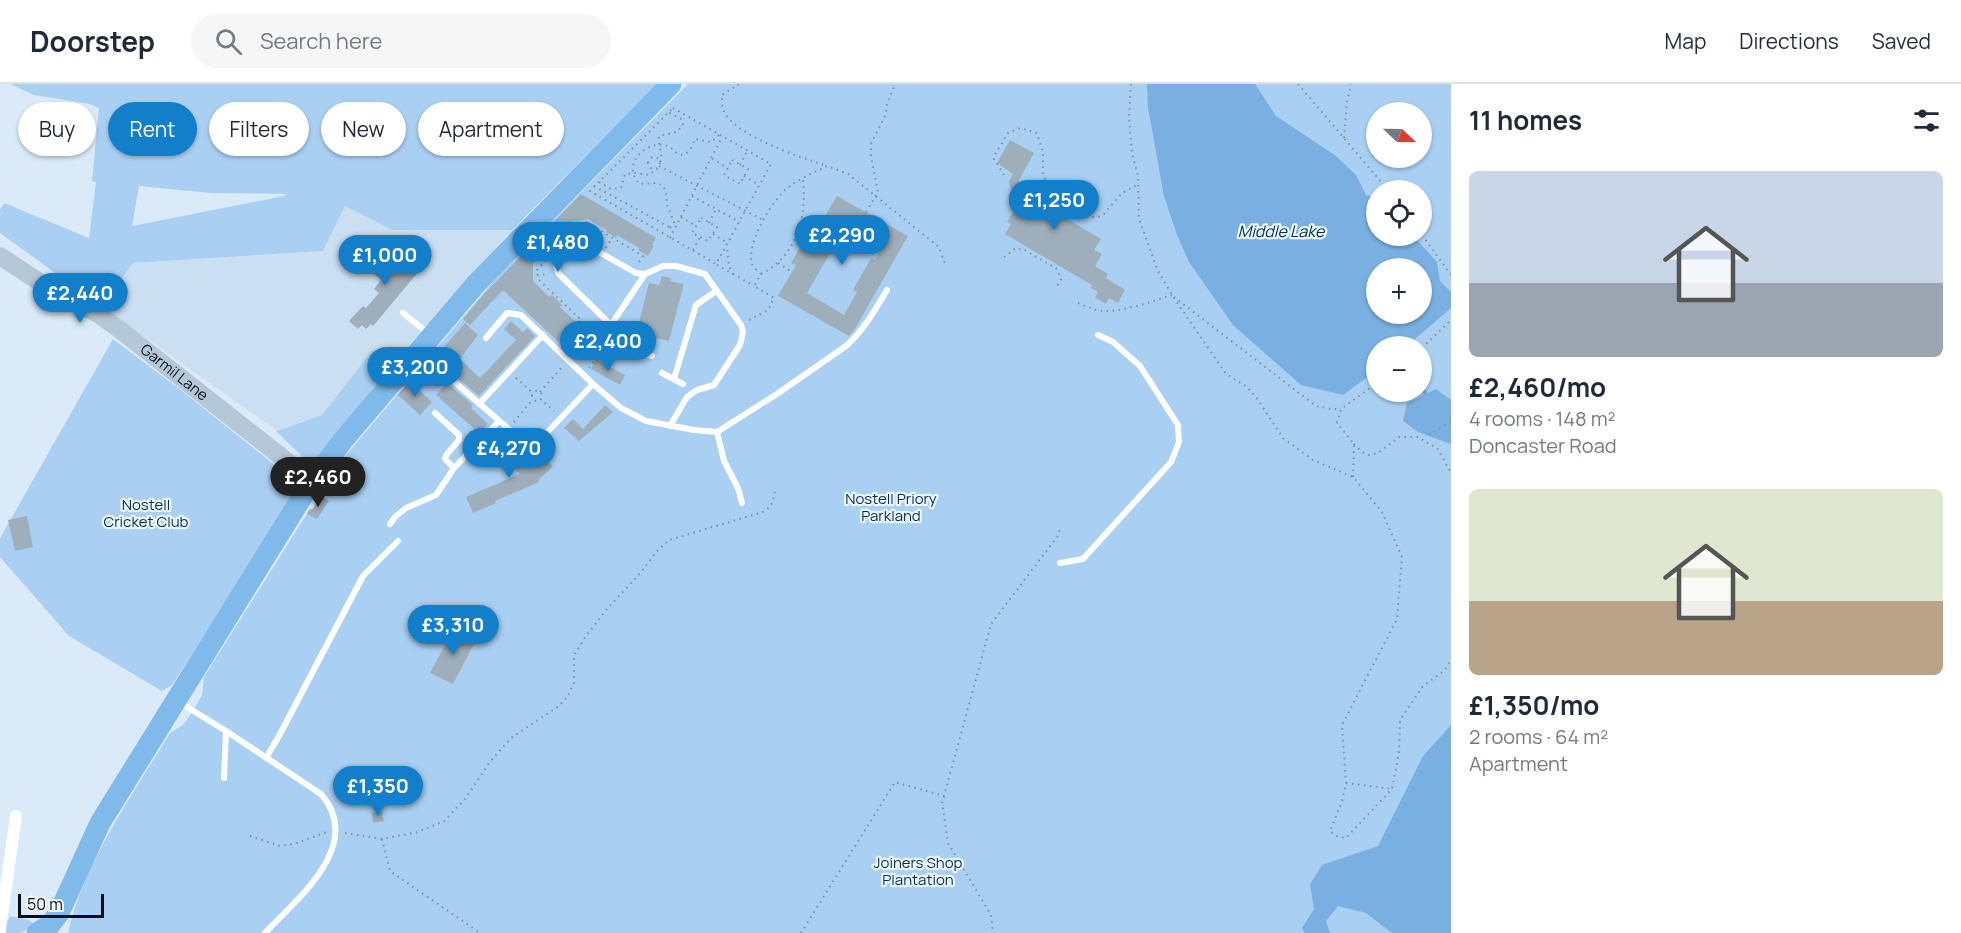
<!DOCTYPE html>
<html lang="en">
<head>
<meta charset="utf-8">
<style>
	body { margin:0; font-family:Manrope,sans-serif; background:#f6f6f7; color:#1f2937; height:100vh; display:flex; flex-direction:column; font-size:22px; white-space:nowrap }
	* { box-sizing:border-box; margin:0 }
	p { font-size:20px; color:#747a83 }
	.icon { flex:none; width:33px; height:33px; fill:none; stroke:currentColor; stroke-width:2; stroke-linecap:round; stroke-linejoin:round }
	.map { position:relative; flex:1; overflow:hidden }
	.sheet { display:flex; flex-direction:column; background:#fff; width:510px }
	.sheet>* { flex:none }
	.hud { position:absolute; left:18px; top:18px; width:570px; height:54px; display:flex; gap:12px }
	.needle { width:39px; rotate:112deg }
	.controls { position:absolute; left:1366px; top:18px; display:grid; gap:12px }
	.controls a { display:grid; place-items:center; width:66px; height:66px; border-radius:50%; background:#fff; box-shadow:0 2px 4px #0004; font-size:30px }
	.scale { position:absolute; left:18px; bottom:15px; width:86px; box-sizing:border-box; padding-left:6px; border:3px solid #090e12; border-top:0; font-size:16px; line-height:21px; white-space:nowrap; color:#090e12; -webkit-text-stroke:4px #edf6ff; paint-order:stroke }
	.price { position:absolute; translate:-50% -51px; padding:0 14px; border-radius:21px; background:#137fca; color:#fff; font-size:20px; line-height:39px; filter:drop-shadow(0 2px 3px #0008) }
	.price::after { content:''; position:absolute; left:50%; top:36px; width:18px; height:14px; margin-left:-9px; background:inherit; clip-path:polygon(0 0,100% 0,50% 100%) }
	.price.on { background:#222; color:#fff }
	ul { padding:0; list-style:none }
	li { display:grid; align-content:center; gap:12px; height:318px; padding:0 18px }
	li span { display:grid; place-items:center; height:186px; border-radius:9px; color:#555 }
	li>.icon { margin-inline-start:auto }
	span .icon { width:108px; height:108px; fill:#fffc; stroke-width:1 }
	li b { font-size:26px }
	h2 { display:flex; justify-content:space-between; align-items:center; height:72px; padding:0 18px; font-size:26px }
	.chip { padding:0 21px; border-radius:27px; background:#fff; box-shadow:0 2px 4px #0004; font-size:21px; line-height:54px }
	.chip.on { background:#137fca; color:#fff }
	header { display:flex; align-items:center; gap:36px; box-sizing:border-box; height:84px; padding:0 30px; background:#fff; border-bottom:2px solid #e0e1e3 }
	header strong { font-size:28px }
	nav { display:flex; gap:33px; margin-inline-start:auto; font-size:21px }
	.search { width:420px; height:54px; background:#f6f6f7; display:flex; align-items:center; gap:15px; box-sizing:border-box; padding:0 21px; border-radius:33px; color:#747a83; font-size:22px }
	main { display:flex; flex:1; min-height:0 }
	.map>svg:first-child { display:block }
</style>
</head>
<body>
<header>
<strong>Doorstep</strong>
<div class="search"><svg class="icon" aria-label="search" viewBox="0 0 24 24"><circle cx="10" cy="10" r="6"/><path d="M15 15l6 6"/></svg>Search here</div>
<nav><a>Map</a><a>Directions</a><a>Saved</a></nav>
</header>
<main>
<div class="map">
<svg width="1451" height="849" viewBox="0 0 1451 849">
	<rect width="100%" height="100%" fill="#daeaf8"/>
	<!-- built -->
	<path fill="#cadff2" d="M345 122 392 146H512L395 277 372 268 322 331 276 346 102 223 133 179 323 167Z"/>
	<!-- green -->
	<path fill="#a9d0f3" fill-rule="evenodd" d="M10 0H657L512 146H392L345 122 323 167 133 179 102 223 0 149V126L4 119 89 154 96 98 92 97 99 24 90 20 34 11ZM139 102 211 109 287 110 284 112 132 142Z
		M688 0H1451V849H68C85 776 132 712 170 649L183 641 193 627 202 611 204 593 310 425 314 424 338 392 335 384 498 192ZM1377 28H1422V74H1377ZM1377 106H1422V152H1377ZM1377 184H1422V230H1377ZM1377 262H1422V308H1377Z
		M113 255 182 307 291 394 293 410 224 522 172 601 162 607 69 552 0 473V455L3 449Z
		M372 267 395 277 312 382 276 347 322 331Z
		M10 832 29 836 35 841 21 849H6V839Z"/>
	<!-- water -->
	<path fill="#79b0e1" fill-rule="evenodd" d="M1147 0H1255L1276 32 1336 72 1356 91 1366 111 1377 113V152H1413L1437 178 1440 197 1451 208V224L1407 262H1377V286L1343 311 1301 301 1233 241 1189 178 1177 151 1164 112 1148 24ZM1377 184H1422V230H1377Z
		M1436 305 1451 316V360L1418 348 1403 337 1407 319Z
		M1451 641V849H1392L1366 829 1338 822 1326 837 1330 849H1305L1302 844 1314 825 1310 800 1322 781 1378 762 1423 672Z"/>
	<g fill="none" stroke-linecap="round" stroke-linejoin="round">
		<!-- stream -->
		<path stroke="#79b0e1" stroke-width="4" d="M1422 305 1426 310"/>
	</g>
	<!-- building -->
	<path fill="#9faebb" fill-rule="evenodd" d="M1010 56 1034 69 1019 96 1020 103 1028 112 1101 155 1094 166 1102 170 1095 182 1108 190 1106 194 1125 206 1118 219 1109 214 1106 220 1095 213 1098 208 1091 204 1092 201 1005 150 1011 140 1007 138 1019 118 1010 104 1009 97 1013 90 997 79Z
		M581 110 656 154 652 161 654 162 648 172 638 166 639 164 617 151 616 154 606 148 607 146 588 135 571 138 556 154 558 157 551 165 548 163 533 180V197L549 213 552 211 562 221 560 223 577 239 579 236 588 246 577 259 584 265 576 274 503 206 470 241 463 235 484 210Z
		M837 112 908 152 856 243 849 252 778 212 796 181 791 179 814 140 819 142ZM849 137 885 158 875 176 871 174 853 206 857 208 844 231 807 209Z
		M390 162 419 187 373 242 371 240 366 245 362 241 358 245 349 237 363 222 366 224 379 209 374 205 381 196 367 184 382 167 384 169Z
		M662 192 671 194 670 197 684 200 669 257 657 254 656 257 645 254 648 241 639 239 649 199 659 201Z
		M511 237 523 248 527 244 535 252 479 312 454 291 457 288 437 271 465 239 478 251 460 275 480 294 516 256 504 245Z
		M596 275 625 291 620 301 591 285Z
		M410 297 432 318 420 331 398 311Z
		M447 299 473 321 471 324 488 340 479 349 436 311Z
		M605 321 613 328 579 357 564 344 573 335 583 345Z
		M502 357 533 384 545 374 553 383 538 396 539 398 495 417 496 419 473 429 466 413 520 390 493 366Z
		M321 412 329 417 317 435 307 430 309 426 313 425Z
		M27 432 33 463 15 467 8 436Z
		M464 544 472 548 469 555 475 558 453 600 430 589 453 546 460 550Z
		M382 728 384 737 373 739 372 729Z"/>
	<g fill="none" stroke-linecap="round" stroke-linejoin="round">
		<!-- path -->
		<path stroke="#84909a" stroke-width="2" stroke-dasharray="1.5 4.5" stroke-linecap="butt" d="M739 0 722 11C722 15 722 22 723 25 731 51 803 74 827 82
			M1131 0 1129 33 1132 69 1138 92 1139 135 1158 187 1172 211 1226 290 1247 303 1256 313 1283 354 1313 376 1353 393 1382 428 1402 473 1397 535 1342 641 1346 699 1342 718 1330 747 1336 752 1346 754 1392 705 1399 669 1400 636 1423 602 1444 587 1451 576
			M1298 0 1388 106
			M673 24 771 80 716 180 590 107Z
			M1344 54 1347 18 1351 0
			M648 79a6 6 0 1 1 12 0a6 6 0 1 1-12 0Z
			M712 75 728 84
			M732 76 748 85 740 100 724 91Z
			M660 78C664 69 657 61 659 52L677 48 683 41 681 35 668 28
			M740 81 747 67
			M659 82 763 136
			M1004 91 994 75V72L1008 49 1020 44 1037 49 1043 68V91L1055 112 1067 126 1082 133H1098L1104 130 1122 109 1137 101
			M744 92 759 101
			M599 98 611 105 621 104 625 90 635 89 649 91 658 84
			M594 102 671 144
			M692 112 740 138
			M866 128 878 108 871 73V60L886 30 887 20 895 0
			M681 133 696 142
			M701 134 717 143 708 157 692 149Z
			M582 139 583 151
			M709 139 716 125
			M670 144 674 138 667 121 666 107 662 101 656 99 640 100C635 95 632 90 633 83 635 68 653 57 668 62 674 65 677 73 685 70 690 68 693 60 695 55L711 58 719 51
			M713 150 728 159
			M1422 151 1451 191
			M568 152 579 139 586 138 643 172 637 181
			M670 154 722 53
			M606 164 612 154
			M693 166 700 153
			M550 172 536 187 540 197 600 254
			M1004 173 1016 164 1023 165 1057 185 1061 196 1057 202
			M778 179 792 188
			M717 181 733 190 729 182 727 163
			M733 190 754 202
			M761 190C797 172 807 133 803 96
			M537 191 549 190
			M1174 213 1316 322 1331 325H1341
			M1078 219C1087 223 1096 227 1106 227 1125 227 1154 217 1172 211
			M749 236 768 226 774 214 754 202 761 190C758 187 753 183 752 180 745 160 774 113 790 102 801 94 815 88 827 82L848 90 939 163 945 180
			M1422 264 1451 236
			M589 284 597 273 600 254
			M516 294 533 309
			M532 312a5 5 0 1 1 10 0a5 5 0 1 1-10 0Z
			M540 308 562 283
			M540 315 554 327
			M514 338 533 315
			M1429 351 1451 337
			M1354 360 1362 368 1369 371 1378 369 1399 353H1418L1438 365 1451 389
			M1353 393 1354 360 1337 339 1341 325 1377 299
			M1346 699 1392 705
			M944 712 942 717 948 759 991 831 993 849
			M345 749 382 755 418 748 444 737 466 714 489 679 511 654 559 622 568 612 574 599V571L586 552 607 525 642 487 657 467 669 456 763 428 771 422 775 408
			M250 752 280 762 294 760 327 748
			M382 755 390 787 480 849
			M801 849 895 698 944 712 991 540 1057 453 1061 443"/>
		<!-- service -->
		<path stroke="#fff" stroke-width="6" d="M403 229 429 250
			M611 241 645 190
			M422 270 525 359H534L540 356 593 300 521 231 507 229 486 254
			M652 272C635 267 608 264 611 241L558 189 556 180C565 166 565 157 583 159L636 189 645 190 663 182H676L705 190 741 241 743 248 740 261 714 301 697 306 687 313 670 342
			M662 289 683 300
			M674 295 696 221 716 207
			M593 300 621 324 646 337 694 346 717 348 777 310 846 262C864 246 875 226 887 206
			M479 320 543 251
			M435 329 459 351V356L447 370 445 375 454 384
			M717 348 724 377 738 404 742 419
			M390 440 395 433 406 424 436 411 454 384 499 337
			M1060 479 1083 475 1171 378 1179 358 1178 341 1140 282 1113 258 1098 251
			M179 618 226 647 224 694
			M226 647 321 710C365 761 298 814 265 849
			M266 674 279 652 363 492 398 457"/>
		<!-- minor -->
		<path stroke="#fff" stroke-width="12" d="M0 845 16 732"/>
		<!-- secondary -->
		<path stroke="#b5c8d8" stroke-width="18" id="s1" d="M0 172 44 201 98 230 119 245 312 397"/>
		<!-- trunk -->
		<path stroke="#80baea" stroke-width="21" d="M37 849 50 841 59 829 100 739 312 397 344 355 475 201 671 0"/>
	</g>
	<g text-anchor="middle" stroke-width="4.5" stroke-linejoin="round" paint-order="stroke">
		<!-- street labels -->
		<g font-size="15" fill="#090e12" stroke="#edf6ff">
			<text dy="5" stroke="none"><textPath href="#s1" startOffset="210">Garmil Lane</textPath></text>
		</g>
		<!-- park labels -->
		<g font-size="15" fill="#032f4e" stroke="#edf6ff">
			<text x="891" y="420">Nostell Priory<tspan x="891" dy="17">Parkland</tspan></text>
			<text x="146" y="426">Nostell<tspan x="146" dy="17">Cricket Club</tspan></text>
			<text x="918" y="784">Joiners Shop<tspan x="918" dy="17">Plantation</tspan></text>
		</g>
		<!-- water labels -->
		<g font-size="16" font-style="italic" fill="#002b4b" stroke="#edf6ff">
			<text x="1281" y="153">Middle Lake</text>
		</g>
	</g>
</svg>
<div class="controls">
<a><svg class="needle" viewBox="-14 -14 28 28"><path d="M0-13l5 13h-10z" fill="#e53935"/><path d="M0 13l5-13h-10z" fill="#747a83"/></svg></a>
<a><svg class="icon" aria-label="locate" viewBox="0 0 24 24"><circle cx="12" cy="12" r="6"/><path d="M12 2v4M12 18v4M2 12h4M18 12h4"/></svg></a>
<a>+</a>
<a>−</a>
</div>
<div class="scale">50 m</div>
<b class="price" style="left:1054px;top:147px">£1,250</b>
<b class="price" style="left:842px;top:182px">£2,290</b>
<b class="price" style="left:558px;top:189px">£1,480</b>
<b class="price" style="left:385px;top:202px">£1,000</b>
<b class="price" style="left:80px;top:240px">£2,440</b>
<b class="price" style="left:608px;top:288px">£2,400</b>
<b class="price" style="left:415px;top:314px">£3,200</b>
<b class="price" style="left:509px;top:395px">£4,270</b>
<b class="price on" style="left:318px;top:424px">£2,460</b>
<b class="price" style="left:453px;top:572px">£3,310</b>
<b class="price" style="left:378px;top:733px">£1,350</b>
<div class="hud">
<a class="chip">Buy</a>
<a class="chip on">Rent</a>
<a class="chip">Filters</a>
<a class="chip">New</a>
<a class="chip">Apartment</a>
</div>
</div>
<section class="sheet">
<h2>11 homes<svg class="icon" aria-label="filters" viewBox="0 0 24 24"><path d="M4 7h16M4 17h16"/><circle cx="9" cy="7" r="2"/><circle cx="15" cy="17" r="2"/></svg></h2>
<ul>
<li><span style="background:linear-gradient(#c9d6e8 60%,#9aa5b1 0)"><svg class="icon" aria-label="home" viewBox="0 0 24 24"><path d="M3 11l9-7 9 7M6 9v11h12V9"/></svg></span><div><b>£2,460/mo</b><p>4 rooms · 148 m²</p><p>Doncaster Road</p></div></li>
<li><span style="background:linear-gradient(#dfe7d0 60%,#b9a48a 0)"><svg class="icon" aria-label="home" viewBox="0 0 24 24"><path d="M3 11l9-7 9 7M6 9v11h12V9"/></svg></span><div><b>£1,350/mo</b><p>2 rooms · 64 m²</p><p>Apartment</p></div></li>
</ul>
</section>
</main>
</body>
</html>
